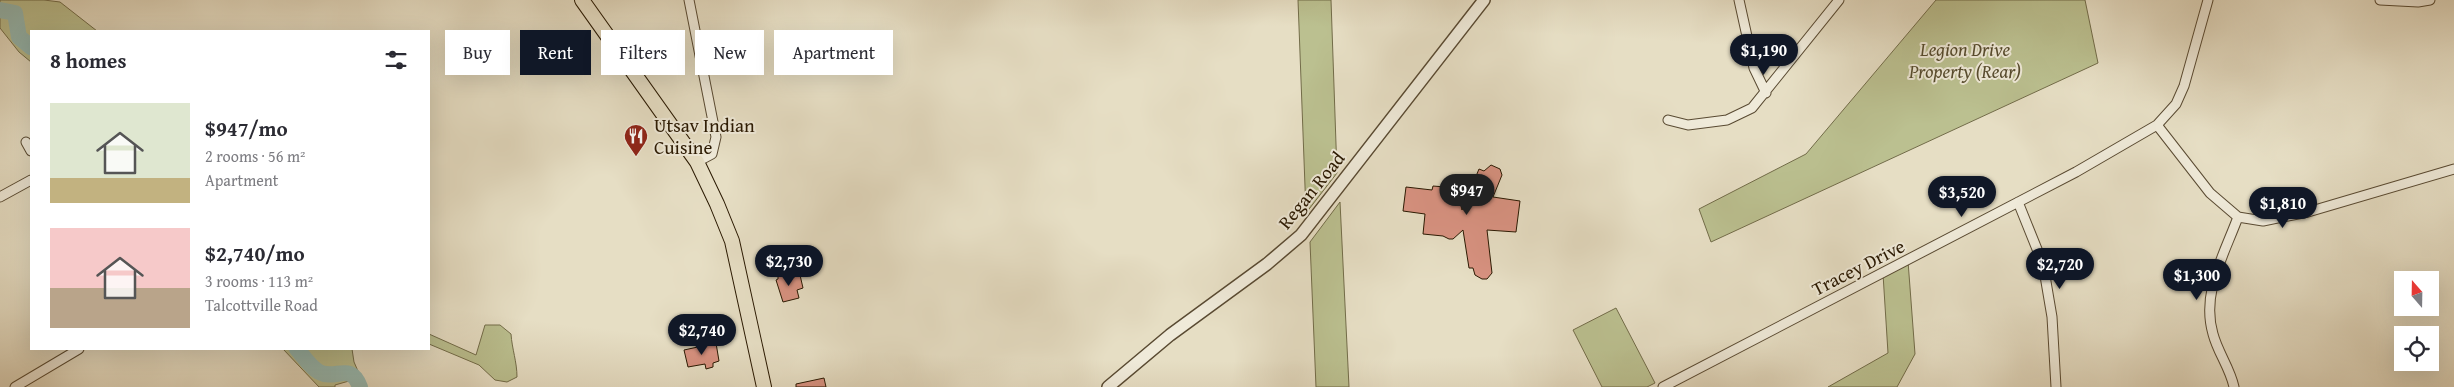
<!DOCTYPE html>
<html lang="en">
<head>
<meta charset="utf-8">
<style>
	body { margin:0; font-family:"Gentium Book Plus",serif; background:#f2f2f3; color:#2b2b33; height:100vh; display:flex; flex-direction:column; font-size:19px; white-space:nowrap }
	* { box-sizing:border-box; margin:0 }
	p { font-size:16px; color:#7c7c81 }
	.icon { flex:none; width:28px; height:28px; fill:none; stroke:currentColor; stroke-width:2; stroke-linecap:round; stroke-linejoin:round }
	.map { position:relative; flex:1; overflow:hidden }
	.drawer { position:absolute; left:30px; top:30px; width:400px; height:320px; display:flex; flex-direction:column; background:#fff; border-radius:0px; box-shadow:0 5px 20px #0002 }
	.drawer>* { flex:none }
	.top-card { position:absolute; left:445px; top:30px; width:475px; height:45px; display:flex; gap:10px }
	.needle { width:32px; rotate:340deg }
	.buttons { position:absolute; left:2394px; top:271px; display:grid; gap:10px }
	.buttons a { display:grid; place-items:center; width:45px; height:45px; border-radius:0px; background:#fff; box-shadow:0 5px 20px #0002; font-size:25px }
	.price { position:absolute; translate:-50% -42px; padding:0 11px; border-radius:18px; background:#111827; color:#fff; font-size:16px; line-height:32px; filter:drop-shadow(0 1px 2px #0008) }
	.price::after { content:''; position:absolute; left:50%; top:30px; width:15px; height:11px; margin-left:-8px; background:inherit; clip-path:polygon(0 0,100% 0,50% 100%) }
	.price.selected { background:#222; color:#fff }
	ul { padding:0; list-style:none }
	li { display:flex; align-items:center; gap:15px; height:125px; padding:0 20px }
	li span { display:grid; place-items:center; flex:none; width:140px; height:100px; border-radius:0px; color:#555 }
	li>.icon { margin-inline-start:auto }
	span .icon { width:60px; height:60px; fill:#fffc; stroke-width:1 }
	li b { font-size:21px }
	h2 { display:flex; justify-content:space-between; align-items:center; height:60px; padding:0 20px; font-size:21px }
	.pill { padding:0 18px; border-radius:0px; background:#fff; box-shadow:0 5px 20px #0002; font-size:18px; line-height:45px }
	.pill.selected { background:#111827; color:#fff }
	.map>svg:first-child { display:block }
</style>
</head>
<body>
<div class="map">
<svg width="2454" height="387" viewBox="0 0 2454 387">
	<rect width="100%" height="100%" fill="#e6dec4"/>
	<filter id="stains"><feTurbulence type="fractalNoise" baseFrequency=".004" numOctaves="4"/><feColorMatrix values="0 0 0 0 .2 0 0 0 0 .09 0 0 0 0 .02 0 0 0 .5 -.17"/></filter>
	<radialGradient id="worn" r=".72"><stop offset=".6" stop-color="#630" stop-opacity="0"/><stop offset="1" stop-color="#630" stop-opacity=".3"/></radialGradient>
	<!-- green -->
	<path fill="#bbc090" stroke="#726c49" d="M0 0H44L60 2 97 31H31V62L19 52 0 28Z
		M1298 0H1331L1337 173 1306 213Z
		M1936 0H2085L2098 63 1711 242 1699 209 1806 154Z
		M1340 202 1349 387H1316L1310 242Z
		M1908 261 1915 354 1897 387H1828L1888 353 1883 274Z
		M1616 308 1655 383 1647 387H1602L1573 330Z
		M485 325H500L511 334C512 349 517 362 517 377L507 382 495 380 479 365 429 344V334L476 355Z
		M283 349H352L354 362 365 387H353L349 381 335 385V387H319Z"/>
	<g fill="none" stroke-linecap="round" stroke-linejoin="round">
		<!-- river -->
		<path stroke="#96bcb6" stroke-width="16" d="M0 10 15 13 19 37 31 47
			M297 349C304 357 310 367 319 372 336 381 350 361 360 387"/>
	</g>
	<!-- building -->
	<path fill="#d89281" stroke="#2a1902" d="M1491 165 1500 169 1502 175 1493 197 1520 201 1516 232 1487 230 1492 273 1487 279H1482L1475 275 1473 268H1469L1463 230 1453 239H1449L1443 236 1423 234 1425 214 1403 211 1406 187 1432 190 1433 186 1457 188 1462 210 1479 169 1484 171Z
		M793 273 794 277 800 275 803 288 797 290 799 298 783 302 776 280 778 279V276Z
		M716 343 719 361 713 363V367L706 369 705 364 688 367 684 350Z
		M824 378 826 387H796V384Z"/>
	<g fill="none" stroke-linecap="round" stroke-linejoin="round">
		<!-- minor casing -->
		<g stroke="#594a32" stroke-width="11">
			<path id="minor" d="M689 0 716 137 712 154 697 162
				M1739 0 1754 68 1766 93
				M2380 0 2418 2 2430 0
				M1668 120 1688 125 1727 120 1752 108 1839 0
				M2157 125 2210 193 2238 217 2263 221 2308 212 2454 169
				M26 142 31 151
				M0 197 31 180
				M2018 202 2043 264 2052 317 2056 387
				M15 387 79 349
				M1663 387 2076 172 2157 125 2176 104 2184 86 2208 0
				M2234 387C2230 368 2218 353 2213 334 2201 293 2224 255 2238 217"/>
		</g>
		<!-- tertiary casing -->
		<g stroke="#594a32" stroke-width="14">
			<path id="tertiary" d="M1108 387 1170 335 1267 264 1301 235 1484 0"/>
		</g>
		<!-- primary casing -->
		<g stroke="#2a1902" stroke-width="16">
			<path id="primary" d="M582 0 697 162 717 204 732 241 764 387"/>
		</g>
		<!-- minor -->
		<use href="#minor" stroke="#efead9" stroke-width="9"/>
		<!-- tertiary -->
		<use href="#tertiary" stroke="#efead9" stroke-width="11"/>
		<!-- primary -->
		<use href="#primary" stroke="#e6dec4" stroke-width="14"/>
	</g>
	<!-- icons -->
	<defs>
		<g id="restaurant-pin" transform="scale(1.25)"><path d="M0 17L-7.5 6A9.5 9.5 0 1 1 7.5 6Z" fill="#8f2418" stroke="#efead9"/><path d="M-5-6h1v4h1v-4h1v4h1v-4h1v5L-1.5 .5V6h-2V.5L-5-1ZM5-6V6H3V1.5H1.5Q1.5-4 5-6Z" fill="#fff"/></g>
	</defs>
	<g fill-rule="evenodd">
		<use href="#restaurant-pin" x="636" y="136"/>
	</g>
	<g text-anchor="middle" stroke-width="4" stroke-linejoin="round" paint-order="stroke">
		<!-- park labels -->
		<g font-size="19" font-style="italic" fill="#564b2d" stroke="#efead9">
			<text x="1965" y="56">Legion Drive<tspan x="1965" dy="22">Property (Rear)</tspan></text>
		</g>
		<!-- poi labels -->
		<g font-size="19" fill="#2a1902" stroke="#efead9" text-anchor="start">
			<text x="654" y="132">Utsav Indian<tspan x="654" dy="22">Cuisine</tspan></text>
		</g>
		<!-- street labels -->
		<g font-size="19" fill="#2a1902" stroke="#efead9">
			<text transform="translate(1311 190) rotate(-51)" y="7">Regan Road</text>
			<text transform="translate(1858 267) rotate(-27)" y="7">Tracey Drive</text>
		</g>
	</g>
	<rect width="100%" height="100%" filter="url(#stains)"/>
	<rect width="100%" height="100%" fill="url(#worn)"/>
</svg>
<div class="buttons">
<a><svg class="needle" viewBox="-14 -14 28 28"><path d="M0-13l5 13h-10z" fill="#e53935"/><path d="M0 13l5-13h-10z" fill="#7c7c81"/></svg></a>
<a><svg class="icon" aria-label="locate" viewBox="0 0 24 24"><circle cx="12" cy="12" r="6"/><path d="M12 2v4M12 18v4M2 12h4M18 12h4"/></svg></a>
</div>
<b class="price" style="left:1764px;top:76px">$1,190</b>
<b class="price selected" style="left:1467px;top:216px">$947</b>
<b class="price" style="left:1962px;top:218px">$3,520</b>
<b class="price" style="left:2283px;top:229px">$1,810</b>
<b class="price" style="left:789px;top:287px">$2,730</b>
<b class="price" style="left:2060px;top:290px">$2,720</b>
<b class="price" style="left:2197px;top:301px">$1,300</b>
<b class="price" style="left:702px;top:356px">$2,740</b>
<div class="top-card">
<a class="pill">Buy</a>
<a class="pill selected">Rent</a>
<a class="pill">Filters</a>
<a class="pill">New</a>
<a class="pill">Apartment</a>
</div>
<section class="drawer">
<h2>8 homes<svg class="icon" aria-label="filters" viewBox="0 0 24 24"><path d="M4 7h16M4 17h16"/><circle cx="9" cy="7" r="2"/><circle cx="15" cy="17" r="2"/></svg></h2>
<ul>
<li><span style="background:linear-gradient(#dfe7d0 75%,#c2b280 0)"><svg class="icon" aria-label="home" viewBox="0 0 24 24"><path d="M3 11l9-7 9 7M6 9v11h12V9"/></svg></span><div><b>$947/mo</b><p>2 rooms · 56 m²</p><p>Apartment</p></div></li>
<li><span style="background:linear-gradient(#f6c9c9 60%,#b9a48a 0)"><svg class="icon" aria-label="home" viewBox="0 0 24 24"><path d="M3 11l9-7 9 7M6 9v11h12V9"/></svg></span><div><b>$2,740/mo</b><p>3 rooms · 113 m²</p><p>Talcottville Road</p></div></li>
</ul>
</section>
</div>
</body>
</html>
